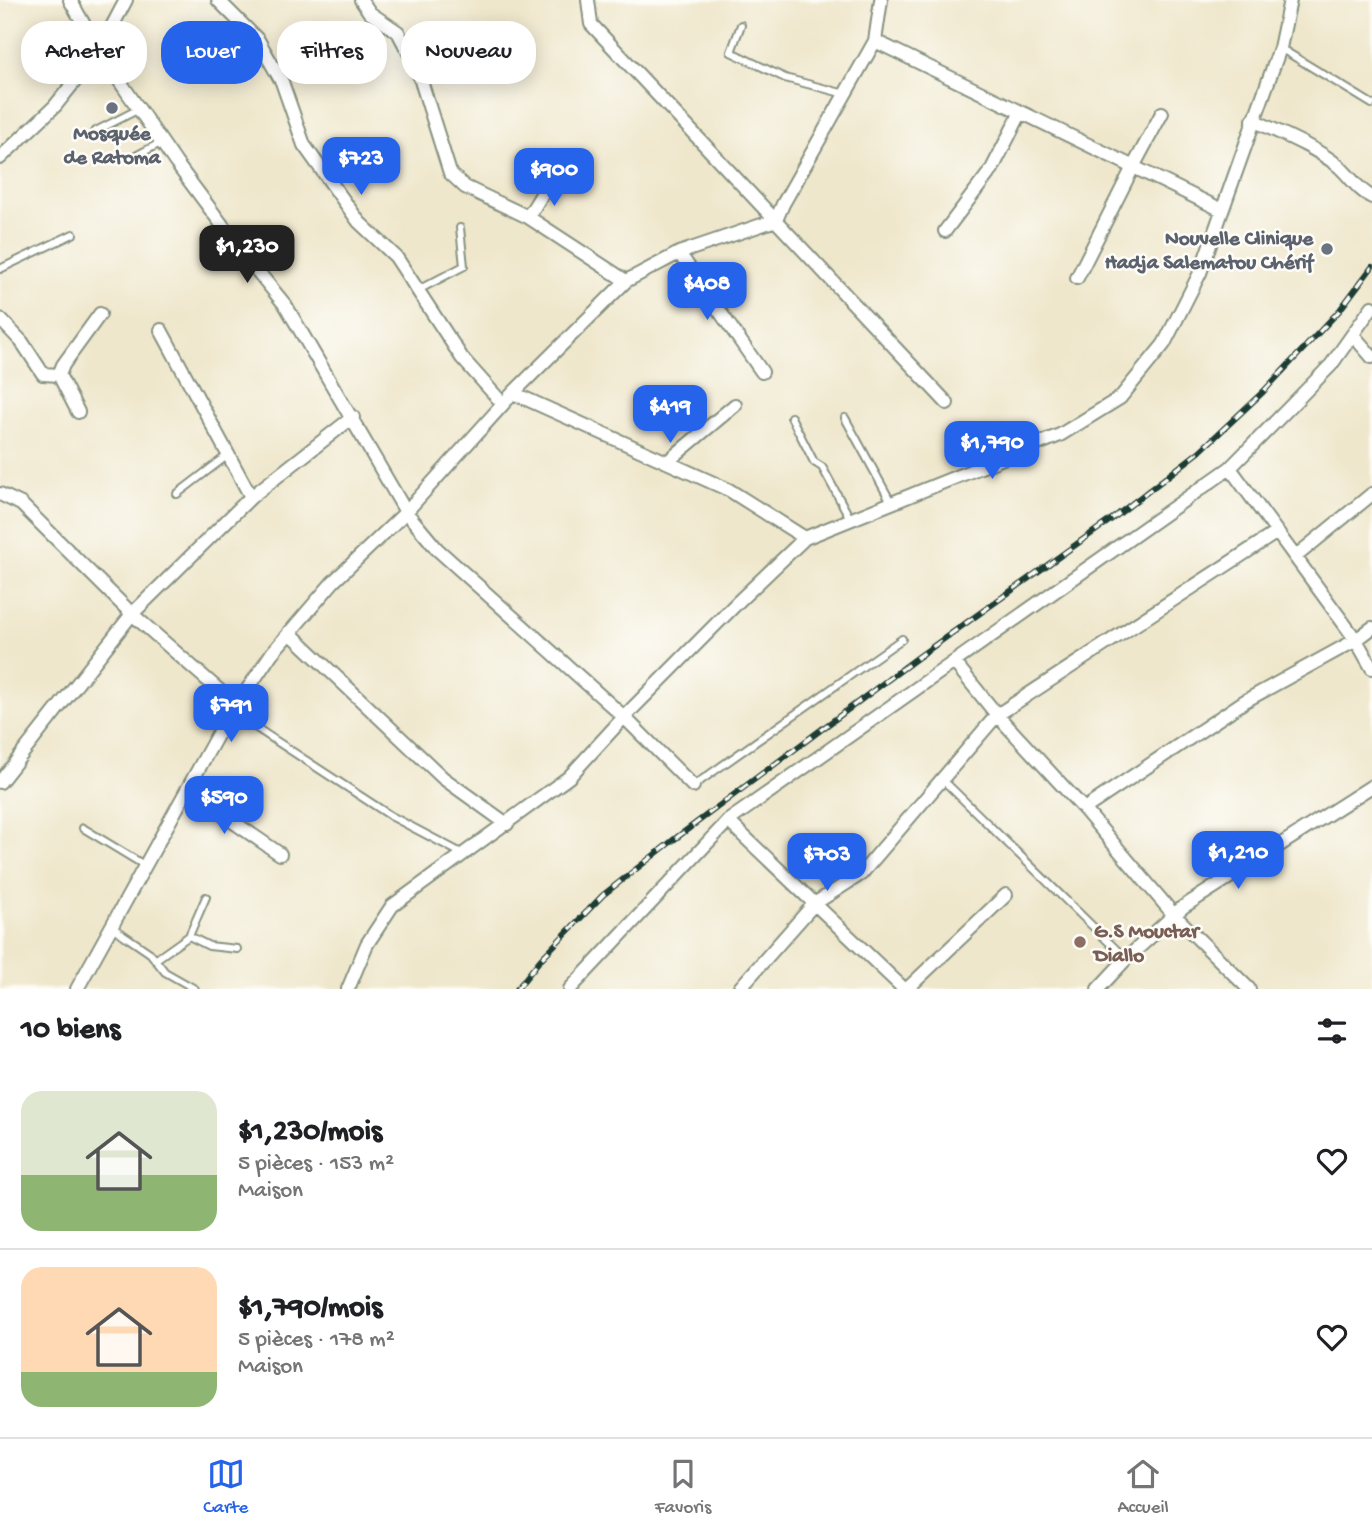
<!DOCTYPE html>
<html lang="fr">
<head>
<meta charset="utf-8">
<style>
	body { margin:0; font-family:"Gochi Hand",sans-serif; background:#f6f6f6; color:#202124; height:100vh; display:flex; flex-direction:column; font-size:26px; white-space:nowrap }
	* { box-sizing:border-box; margin:0 }
	p { font-size:23px; color:#757577 }
	.icon { flex:none; width:38px; height:38px; fill:none; stroke:currentColor; stroke-width:2; stroke-linecap:round; stroke-linejoin:round }
	.map { position:relative; height:989px; overflow:hidden }
	.drawer { display:flex; flex-direction:column; background:#fff; flex:1 }
	.drawer>* { flex:none }
	.top-card { position:absolute; left:21px; top:21px; width:700px; height:63px; display:flex; gap:14px }
	.price { position:absolute; translate:-50% -60px; padding:0 16px; border-radius:14px; background:#2563eb; color:#fff; font-size:23px; line-height:46px; filter:drop-shadow(0 2px 4px #0008) }
	.price::after { content:''; position:absolute; left:50%; top:42px; width:21px; height:16px; margin-left:-10px; background:inherit; clip-path:polygon(0 0,100% 0,50% 100%) }
	.price.selected { background:#222; color:#fff }
	ul { padding:0; list-style:none }
	li { display:flex; align-items:center; gap:21px; height:175px; padding:0 21px }
	li+li { border-top:2px solid #e0e0e0 }
	li span { display:grid; place-items:center; flex:none; width:196px; height:140px; border-radius:21px; color:#555 }
	li>.icon { margin-inline-start:auto }
	span .icon { width:84px; height:84px; fill:#fffc; stroke-width:1 }
	li b { font-size:30px }
	h2 { display:flex; justify-content:space-between; align-items:center; height:84px; padding:0 21px; font-size:30px }
	.chip { padding:0 24px; border-radius:28px; background:#fff; box-shadow:0 4px 18px #0003; font-size:24px; line-height:63px }
	.chip.selected { background:#2563eb; color:#fff }
	.dock { display:flex; justify-content:space-around; align-items:center; height:98px; border-top:2px solid #e0e0e0; background:#fff; font-size:19px; color:#757577 }
	.dock a { display:grid; justify-items:center; gap:4px }
	.dock .selected { color:#2563eb }
	.map>svg:first-child { display:block }
</style>
</head>
<body>
<div class="map">
<svg width="1372" height="989" viewBox="0 0 1372 989">
	<rect width="100%" height="100%" fill="#fdfcf7"/>
	<filter id="ink" filterUnits="userSpaceOnUse"><feTurbulence type="fractalNoise" baseFrequency=".0143" numOctaves="2"/><feDisplacementMap in="SourceGraphic" scale="14" xChannelSelector="R" yChannelSelector="G"/><feConvolveMatrix kernelMatrix="1 2 1 2 8 2 1 2 1" color-interpolation-filters="sRGB"/></filter>
	<filter id="wash" filterUnits="userSpaceOnUse"><feTurbulence type="fractalNoise" baseFrequency=".00686" numOctaves="4" result="noise"/><feDisplacementMap in="SourceGraphic" scale="28" xChannelSelector="R" yChannelSelector="G"/><feGaussianBlur stdDeviation="1.57" result="paint"/><feColorMatrix in="noise" values="0 0 0 0 0 0 0 0 0 0 0 0 0 0 0 0 0 1.4 0 .05"/><feComposite in="paint" operator="in"/></filter>
	<g filter="url(#wash)">
		<rect width="100%" height="100%" fill="#efe7cc"/>
	</g>
	<g filter="url(#ink)">
		<g fill="none" stroke-linecap="round" stroke-linejoin="round">
			<!-- lane casing -->
			<g stroke="#879280" stroke-width="10">
				<path id="lane" d="M741 25 731 52 785 78 845 94
					M1280 48 1372 104
					M94 132 139 109
					M132 158 162 142
					M0 269 73 234
					M418 290 464 266 460 228
					M791 417 814 462 822 467 851 520
					M845 418 891 502
					M177 494 228 455
					M232 712 391 816 463 854
					M943 780 1126 959
					M693 786 902 639
					M83 828 144 865
					M112 927 150 953 165 972 195 989
					M189 936 209 946 237 949
					M155 960 189 936 206 897"/>
			</g>
			<!-- street casing -->
			<g stroke="#879280" stroke-width="16">
				<path id="street" d="M70 0 99 51 176 163 246 257 286 306 406 512 437 549 624 717 693 786
					M218 0 258 40 282 82 304 145 359 222 396 257 462 358 503 404
					M361 0 370 13 398 32 417 68 450 173 465 187 528 217 626 281
					M588 0 591 24 947 403
					M875 41 1222 210
					M1253 120C1282 134 1311 145 1336 164 1349 174 1357 190 1372 197
					M0 158 55 106 99 51 126 0
					M528 217 550 181
					M945 231 992 169 1021 112
					M679 253 762 372
					M1077 278 1133 167 1162 113
					M0 319 22 342 43 374 59 375 78 412
					M161 330 251 497
					M1353 335 1372 357
					M59 375 63 365 100 314
					M513 393 729 490 805 538
					M667 462 735 405
					M1230 468 1356 640 1372 668
					M0 494 21 504 132 614 236 705
					M1295 557 1372 494
					M289 632 443 778 507 824
					M955 663 997 715 1084 809 1174 915 1249 989
					M0 782 132 614 251 497 353 417
					M187 790 280 854
					M1084 809 1245 701 1356 640 1372 628
					M728 821 904 989
					M77 989 220 730 272 653 333 582 406 512 513 393 626 281 679 253 776 220 783 204 875 41 881 0
					M348 989 367 944 392 906 569 777 624 717 739 601 805 538 1060 435 1120 398 1164 344 1200 273 1280 48 1290 0
					M570 989 728 821 1230 468 1331 365 1372 307
					M739 989 814 904 861 874 997 715 1277 532
					M907 989 1006 895
					M1098 989 1126 959 1183 907 1372 786"/>
			</g>
			<!-- lane -->
			<use href="#lane" stroke="#fff" stroke-width="6"/>
			<!-- street -->
			<use href="#street" stroke="#fff" stroke-width="12"/>
			<!-- rail casing -->
			<g stroke="#1f3d34" stroke-width="6">
				<path id="rail" d="M517 989 540 960 603 895 672 841 917 658 1116 516 1199 452 1263 392 1339 311 1372 267"/>
			</g>
			<!-- rail -->
			<use href="#rail" stroke="#fdfcf7" stroke-width="3.5" stroke-dasharray="10" stroke-linecap="butt"/>
		</g>
	</g>
	<!-- markers -->
	<g fill="#6b7280" stroke="#fdfcf7" stroke-width="2.5">
		<circle cx="112" cy="108" r="7"/>
		<circle cx="1327" cy="249" r="7"/>
	</g>
	<circle fill="#8d6e63" stroke="#fdfcf7" stroke-width="2.5" cx="1080" cy="942" r="7"/>
	<g text-anchor="middle" stroke-width="5" stroke-linejoin="round" paint-order="stroke">
		<!-- worship labels -->
		<g font-size="21" font-weight="bold" fill="#5b616d" stroke="#fdfcf7">
			<text x="112" y="139">Mosquée<tspan x="112" dy="24">de Ratoma</tspan></text>
			<text x="1313" y="244" text-anchor="end">Nouvelle Clinique<tspan x="1313" dy="24">Hadja Salematou Chérif</tspan></text>
		</g>
		<!-- education labels -->
		<g font-size="21" font-weight="bold" fill="#785e54" stroke="#fdfcf7" text-anchor="start">
			<text x="1094" y="937">G.S Mouctar<tspan x="1094" dy="24">Diallo</tspan></text>
		</g>
	</g>
</svg>
<b class="price" style="left:361px;top:197px">$723</b>
<b class="price" style="left:554px;top:208px">$900</b>
<b class="price selected" style="left:247px;top:285px">$1,230</b>
<b class="price" style="left:707px;top:322px">$408</b>
<b class="price" style="left:670px;top:445px">$419</b>
<b class="price" style="left:992px;top:481px">$1,790</b>
<b class="price" style="left:231px;top:744px">$791</b>
<b class="price" style="left:224px;top:836px">$590</b>
<b class="price" style="left:1238px;top:891px">$1,210</b>
<b class="price" style="left:827px;top:893px">$703</b>
<div class="top-card">
<a class="chip">Acheter</a>
<a class="chip selected">Louer</a>
<a class="chip">Filtres</a>
<a class="chip">Nouveau</a>
</div>
</div>
<section class="drawer">
<h2>10 biens<svg class="icon" aria-label="filters" viewBox="0 0 24 24"><path d="M4 7h16M4 17h16"/><circle cx="9" cy="7" r="2"/><circle cx="15" cy="17" r="2"/></svg></h2>
<ul>
<li><span style="background:linear-gradient(#dfe7d0 60%,#8fb573 0)"><svg class="icon" aria-label="home" viewBox="0 0 24 24"><path d="M3 11l9-7 9 7M6 9v11h12V9"/></svg></span><div><b>$1,230/mois</b><p>5 pièces · 153 m²</p><p>Maison</p></div><svg class="icon" aria-label="heart" viewBox="0 0 24 24"><path d="M12 20l-8-8c-3-5 5-10 8-4 3-6 11-1 8 4z"/></svg></li>
<li><span style="background:linear-gradient(#ffd9b3 75%,#8fb573 0)"><svg class="icon" aria-label="home" viewBox="0 0 24 24"><path d="M3 11l9-7 9 7M6 9v11h12V9"/></svg></span><div><b>$1,790/mois</b><p>5 pièces · 178 m²</p><p>Maison</p></div><svg class="icon" aria-label="heart" viewBox="0 0 24 24"><path d="M12 20l-8-8c-3-5 5-10 8-4 3-6 11-1 8 4z"/></svg></li>
</ul>
</section>
<nav class="dock">
<a class="selected"><svg class="icon" aria-label="map" viewBox="0 0 24 24"><path d="M3 6l6-2 6 2 6-2v14l-6 2-6-2-6 2zM9 4v14M15 6v14"/></svg>Carte</a>
<a><svg class="icon" aria-label="saved" viewBox="0 0 24 24"><path d="M7 4h10v16l-5-4-5 4z"/></svg>Favoris</a>
<a><svg class="icon" aria-label="home" viewBox="0 0 24 24"><path d="M3 11l9-7 9 7M6 9v11h12V9"/></svg>Accueil</a>
</nav>
</body>
</html>
